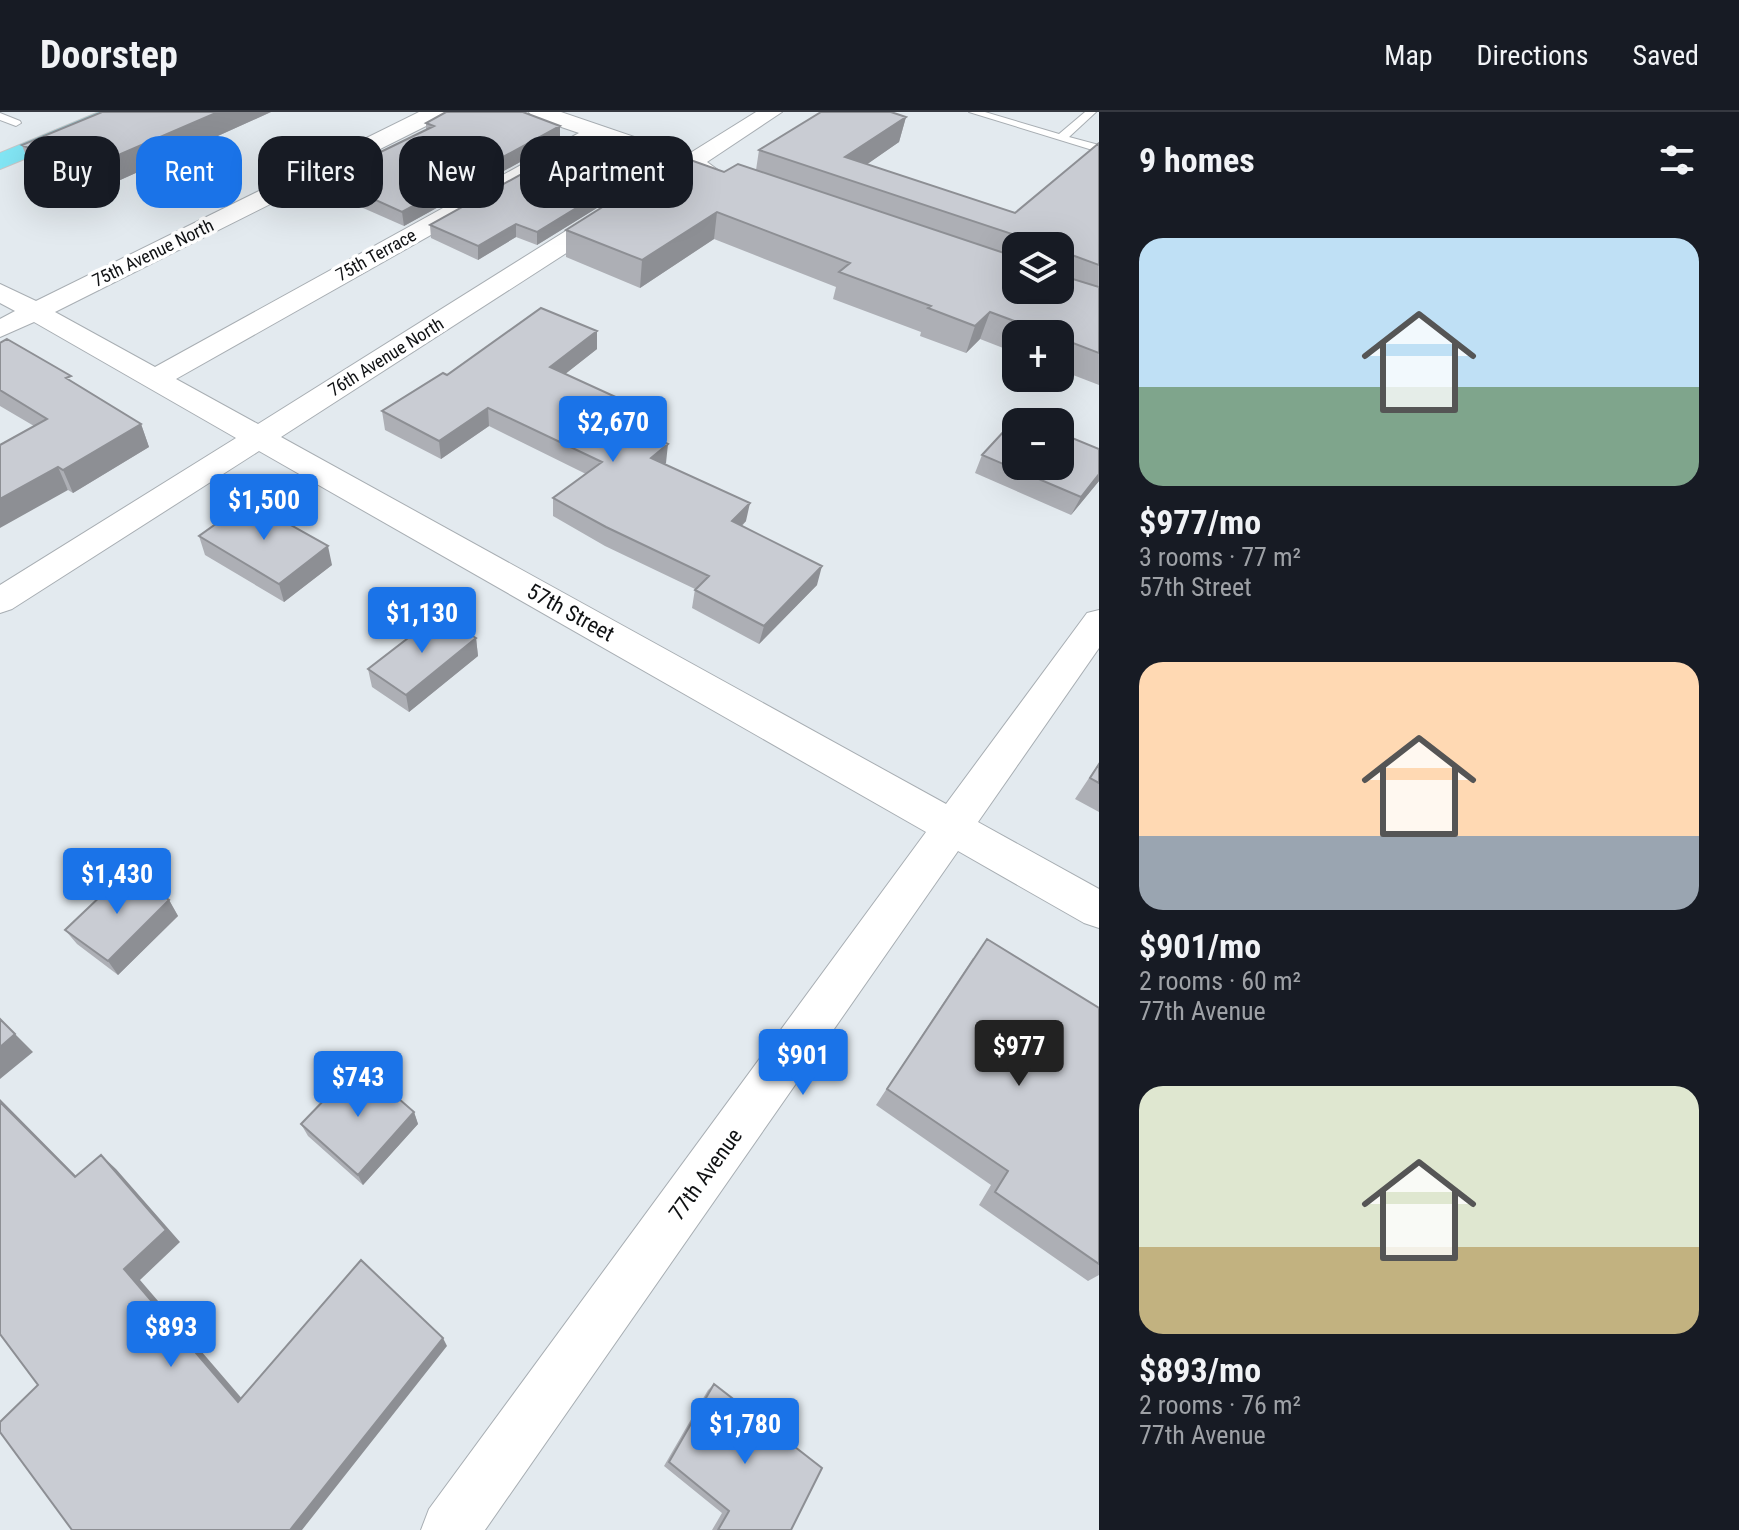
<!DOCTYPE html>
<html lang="en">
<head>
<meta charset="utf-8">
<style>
	body { margin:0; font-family:"Roboto Condensed",sans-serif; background:#20242c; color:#f1f3f6; height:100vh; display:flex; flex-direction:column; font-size:30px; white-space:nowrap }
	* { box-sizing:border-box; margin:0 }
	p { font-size:26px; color:#9ea1a6 }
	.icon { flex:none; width:44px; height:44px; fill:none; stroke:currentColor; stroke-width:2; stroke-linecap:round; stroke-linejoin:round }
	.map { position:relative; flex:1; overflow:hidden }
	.sheet { display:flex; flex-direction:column; background:#171b24; width:640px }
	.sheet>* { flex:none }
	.top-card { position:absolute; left:24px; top:24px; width:760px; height:72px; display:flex; gap:16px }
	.buttons { position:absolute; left:1002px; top:120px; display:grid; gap:16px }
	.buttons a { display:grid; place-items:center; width:72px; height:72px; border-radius:16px; background:#171b24; box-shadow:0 8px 32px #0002; font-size:40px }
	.price { position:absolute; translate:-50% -68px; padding:0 18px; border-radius:8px; background:#1a73e8; color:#fff; font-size:26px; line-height:52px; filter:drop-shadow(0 2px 4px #0008) }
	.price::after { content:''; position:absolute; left:50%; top:48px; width:24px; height:18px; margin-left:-12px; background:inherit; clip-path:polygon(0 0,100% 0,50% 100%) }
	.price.on { background:#222; color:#fff }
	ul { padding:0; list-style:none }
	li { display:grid; align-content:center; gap:16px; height:424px; padding:0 40px }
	li span { display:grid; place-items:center; height:248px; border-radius:24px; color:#555 }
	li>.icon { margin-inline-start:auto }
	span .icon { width:144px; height:144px; fill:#fffc; stroke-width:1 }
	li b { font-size:34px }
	h2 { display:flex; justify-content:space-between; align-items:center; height:96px; padding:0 40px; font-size:34px }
	.pill { padding:0 28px; border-radius:24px; background:#171b24; box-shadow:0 8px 32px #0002; font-size:28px; line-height:72px }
	.pill.on { background:#1a73e8; color:#fff }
	header { display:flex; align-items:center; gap:48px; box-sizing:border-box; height:112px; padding:0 40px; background:#171b24; border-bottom:2px solid #363941 }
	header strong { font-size:38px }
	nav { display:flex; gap:44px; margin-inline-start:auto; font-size:28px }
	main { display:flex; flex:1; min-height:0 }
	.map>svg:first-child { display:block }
</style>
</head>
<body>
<header>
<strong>Doorstep</strong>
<nav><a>Map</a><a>Directions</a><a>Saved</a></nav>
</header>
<main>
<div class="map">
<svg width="1099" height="1418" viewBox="0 0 1099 1418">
	<rect width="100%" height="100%" fill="#e3eaef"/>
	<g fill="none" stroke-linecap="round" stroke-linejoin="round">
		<!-- lane casing -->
		<g stroke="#a8aeb3" stroke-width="2">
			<path id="lane" d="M969 0H985L1059 22 1085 0H1096L1069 25 1099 33V40Z
				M0 1 20 9 21 11 16 14 0 8Z"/>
		</g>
		<!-- street casing -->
		<g stroke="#a8aeb3" stroke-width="2">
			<path id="street" d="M419 0H447L444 5 55 200 155 255 579 21 532 5 529 0H561L687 43 756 0H782L707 50 718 58 715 63 707 65 692 60 281 325 946 692 1087 501 1099 498V536L978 710 1099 777V816L1084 811 958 739 485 1418H421L429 1397 926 720 259 339 12 497 0 501V473L236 326 34 210 0 225V207L15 199 0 191V172L36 189ZM599 28 671 53 258 312 176 267Z"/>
		</g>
		<!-- primary casing -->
		<g stroke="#c6c6c7" stroke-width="2">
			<path id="primary" d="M99 0H131L127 5 0 57V41Z"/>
		</g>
		<!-- lane -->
		<use href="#lane" fill="#fff" fill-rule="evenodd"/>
		<!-- street -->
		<use href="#street" fill="#fff" fill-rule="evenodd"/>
		<!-- primary -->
		<use href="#primary" fill="#82e5f4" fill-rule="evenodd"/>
	</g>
	<!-- wall -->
	<path fill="#adafb5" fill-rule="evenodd" d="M271 0 87 83 30 55 22 33Z
		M906 5 899 30 867 52 1015 101 1099 31V273L1060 258V222H1016V241L980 227 966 241 920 224 921 220 833 187 836 175 714 127 640 176 566 145V118L724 60 756 58 759 38ZM1016 134H1060L1016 178Z
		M426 11 560 14V28L404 114 329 81 327 66 426 18Z
		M652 62 537 133 516 125 478 148 431 126 430 113Z
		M597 219V237L565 262 642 297 641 316 638 317 666 351 664 352 746 409 742 414 817 473 759 532 692 496 695 477 605 434 553 404V386L586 362 489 314 441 347 385 318 382 299 447 263Z
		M0 231 74 272 141 312 149 335 73 381 68 378 34 314 0 294Z
		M982 343 1099 369 1071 403 975 361Z
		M199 424 332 453 284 490 205 443Z
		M476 526 478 544 409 600 372 575 368 557Z
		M1099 651V700L1075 687Z
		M169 788 178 804 118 863 77 832 65 818Z
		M973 846 1099 896V1163L1088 1169 979 1093 991 1073 876 993Z
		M414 1000 418 1012 363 1073 308 1024 301 1012Z
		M714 1272 791 1418H712L722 1401 664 1354 708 1278Z"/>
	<!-- shaded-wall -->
	<path fill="#8d8f94" d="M218 0H271L87 83 79 60Z
		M906 5 899 30 846 67 845 45Z
		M560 14V28L404 114 402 100Z
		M653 49 652 62 537 133V120Z
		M717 100 714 127 640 176 642 148Z
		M516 112V125L478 148V134Z
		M1072 143 1061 170H1060V145Z
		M990 200 980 227 966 241 975 214Z
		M597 219V237L550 274V255Z
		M488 296 489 314 441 347 439 329Z
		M642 297 641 316 624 329 625 311Z
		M141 312 149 335 73 381 63 358Z
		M668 332 666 351 649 365 651 346Z
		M58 355 68 378 0 416V387Z
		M1099 362V369L1071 403 1081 385Z
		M750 391 746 409 728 427 732 409Z
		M328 434 332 453 284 490 279 472Z
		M822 454 817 473 759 532 764 514Z
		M476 526 478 544 409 600 406 583Z
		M169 788 178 804 118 863 108 849Z
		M15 922 33 940 0 967V935Z
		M0 987 91 1079 75 1065 0 990Z
		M414 1000 418 1012 363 1073 358 1063Z
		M101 1043 116 1057 180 1130 140 1168 250 1296 238 1290 124 1157Z
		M443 1226 447 1234 302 1418H290Z"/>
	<!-- building -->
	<path fill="#c9ccd3" stroke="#8d8f94" stroke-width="2" d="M102 0H218L79 60 22 33Z
		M446 0H523L560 14 402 100 327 66 434 14 426 11Z
		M821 0H891L906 5 845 45 1015 101 1099 31V153L1072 143 1060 145V134H1027V127L759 38Z
		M588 25 653 49 537 120 516 112 478 134 430 113Z
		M682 45 724 60 738 52 1016 145V178H1060V163L1099 175V241L1060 226V222H1049L990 200 975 214 928 196 931 194 839 160 850 151 717 100 642 148 566 118Z
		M541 196 597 219 550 255 642 297 625 311 668 332 651 346 750 391 732 409 822 454 764 514 695 478 709 464 606 415 553 386 602 350 488 296 439 329 382 299 443 261 447 263Z
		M7 227 71 264 66 266 141 312 63 358 58 355 0 387V333L47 307 0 278V231Z
		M1018 304 1033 310H1016V354H1060V321L1099 337V362L1081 385 982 343Z
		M248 389 328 434 279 472 199 424Z
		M438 503 476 526 406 583 368 557Z
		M1099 652V671L1090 666Z
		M127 759 169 788 108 849 65 818Z
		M987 827 1099 896V1152L995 1080 1008 1059 887 977Z
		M0 907 15 922 0 935Z
		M359 952 414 1000 358 1063 301 1012Z
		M0 990 75 1065 101 1043 166 1118 124 1157 238 1290 361 1148 443 1226 290 1418H72L0 1320V1310L38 1273 0 1222Z
		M714 1272 822 1356 791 1418H718L729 1399 669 1350Z"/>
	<g text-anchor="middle" stroke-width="7" stroke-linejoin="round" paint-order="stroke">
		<!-- far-street labels -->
		<g font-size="18" fill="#101214" stroke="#fff">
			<text transform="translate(153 141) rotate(-26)" y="6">75th Avenue North</text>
			<text transform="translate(376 143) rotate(-29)" y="6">75th Terrace</text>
			<text transform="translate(386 245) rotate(-32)" y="6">76th Avenue North</text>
		</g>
		<!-- street labels -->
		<g font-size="22" fill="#101214" stroke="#fff">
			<text transform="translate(571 500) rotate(29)" y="8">57th Street</text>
			<text transform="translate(705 1062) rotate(-54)" y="8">77th Avenue</text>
		</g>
	</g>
</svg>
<div class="buttons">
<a><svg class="icon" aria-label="layers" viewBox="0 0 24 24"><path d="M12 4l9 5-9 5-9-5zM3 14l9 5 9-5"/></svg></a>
<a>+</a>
<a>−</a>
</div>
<b class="price" style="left:613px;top:352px">$2,670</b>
<b class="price" style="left:264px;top:430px">$1,500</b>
<b class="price" style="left:422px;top:543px">$1,130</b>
<b class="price" style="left:117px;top:804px">$1,430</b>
<b class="price on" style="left:1019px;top:976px">$977</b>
<b class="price" style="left:803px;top:985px">$901</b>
<b class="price" style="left:358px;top:1007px">$743</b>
<b class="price" style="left:171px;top:1257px">$893</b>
<b class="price" style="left:745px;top:1354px">$1,780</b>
<div class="top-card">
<a class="pill">Buy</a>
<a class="pill on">Rent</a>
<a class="pill">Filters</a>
<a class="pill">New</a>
<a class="pill">Apartment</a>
</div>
</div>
<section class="sheet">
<h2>9 homes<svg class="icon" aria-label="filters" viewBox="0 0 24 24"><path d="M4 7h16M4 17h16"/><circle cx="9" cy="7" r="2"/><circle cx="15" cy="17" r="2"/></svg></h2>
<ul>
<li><span style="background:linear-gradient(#bfe0f5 60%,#7fa58c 0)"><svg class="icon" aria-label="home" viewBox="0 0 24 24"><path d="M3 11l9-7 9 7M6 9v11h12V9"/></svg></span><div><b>$977/mo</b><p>3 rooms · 77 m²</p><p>57th Street</p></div></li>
<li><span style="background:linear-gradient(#ffd9b3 70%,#9aa5b1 0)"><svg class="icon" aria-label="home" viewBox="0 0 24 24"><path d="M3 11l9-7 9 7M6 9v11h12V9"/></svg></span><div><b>$901/mo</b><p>2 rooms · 60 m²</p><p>77th Avenue</p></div></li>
<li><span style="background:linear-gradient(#dfe7d0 65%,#c2b280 0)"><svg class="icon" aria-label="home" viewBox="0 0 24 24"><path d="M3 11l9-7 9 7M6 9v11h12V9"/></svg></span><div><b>$893/mo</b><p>2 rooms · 76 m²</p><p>77th Avenue</p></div></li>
</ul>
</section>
</main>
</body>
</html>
